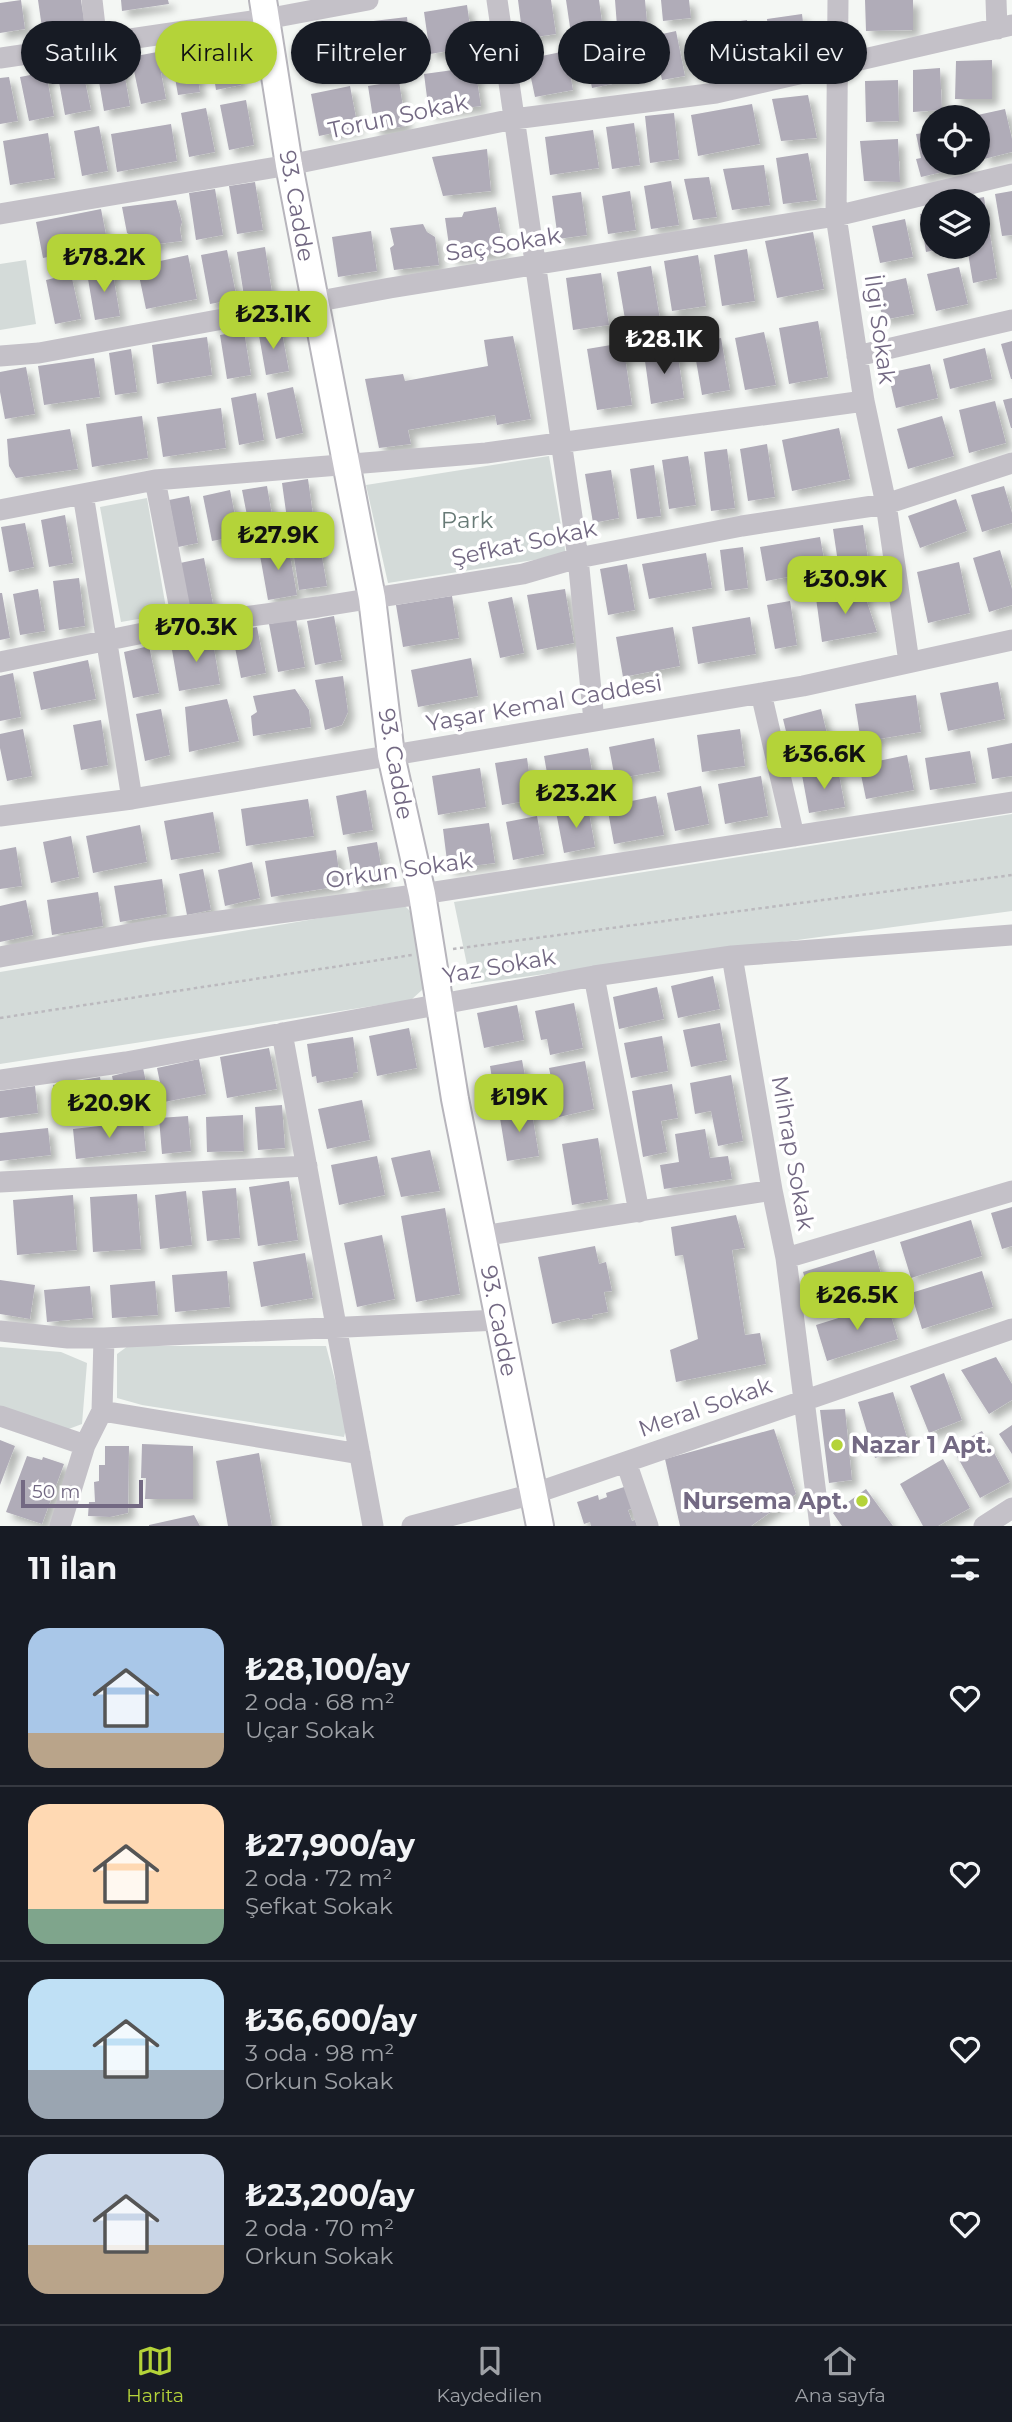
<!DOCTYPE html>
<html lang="tr">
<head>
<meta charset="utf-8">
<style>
	body { margin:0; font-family:Montserrat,sans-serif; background:#242831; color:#f1f3f6; height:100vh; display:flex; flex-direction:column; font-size:26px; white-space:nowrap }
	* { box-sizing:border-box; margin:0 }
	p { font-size:23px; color:#9ea1a6 }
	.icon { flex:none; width:38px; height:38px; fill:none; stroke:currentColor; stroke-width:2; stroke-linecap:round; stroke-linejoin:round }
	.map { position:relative; height:1526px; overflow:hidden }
	.drawer { display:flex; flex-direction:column; background:#171b24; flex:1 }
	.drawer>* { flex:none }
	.hud { position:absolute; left:21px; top:21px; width:971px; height:63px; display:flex; gap:14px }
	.tools { position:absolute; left:920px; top:105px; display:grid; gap:14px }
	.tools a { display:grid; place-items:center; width:70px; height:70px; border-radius:50%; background:#171b24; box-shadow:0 2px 5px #0004; font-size:35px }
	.scale { position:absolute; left:21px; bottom:18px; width:122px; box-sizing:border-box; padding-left:7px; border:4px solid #736983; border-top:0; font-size:19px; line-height:24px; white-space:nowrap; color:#736983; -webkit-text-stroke:5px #fff; paint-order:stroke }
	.price { position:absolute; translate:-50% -60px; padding:0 16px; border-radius:14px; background:#b4d339; color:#111; font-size:23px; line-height:46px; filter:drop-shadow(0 2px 4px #0008) }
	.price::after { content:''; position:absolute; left:50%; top:42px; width:21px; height:16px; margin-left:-10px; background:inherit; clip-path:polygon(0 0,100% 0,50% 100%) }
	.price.on { background:#222; color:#fff }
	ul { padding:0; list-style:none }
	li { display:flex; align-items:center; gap:21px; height:175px; padding:0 28px }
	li+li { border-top:2px solid #363941 }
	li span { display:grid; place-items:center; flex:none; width:196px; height:140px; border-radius:21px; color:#555 }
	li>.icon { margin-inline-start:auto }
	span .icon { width:84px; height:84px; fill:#fffc; stroke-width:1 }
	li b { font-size:30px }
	h2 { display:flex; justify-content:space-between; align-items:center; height:84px; padding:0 28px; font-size:30px }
	.chip { padding:0 24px; border-radius:32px; background:#171b24; box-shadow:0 2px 5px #0004; font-size:24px; line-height:63px }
	.chip.on { background:#b4d339; color:#111 }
	.dock { display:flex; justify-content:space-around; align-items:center; height:98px; border-top:2px solid #363941; background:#171b24; font-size:19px; color:#9ea1a6 }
	.dock a { display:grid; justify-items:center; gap:4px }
	.dock .on { color:#b4d339 }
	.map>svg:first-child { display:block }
</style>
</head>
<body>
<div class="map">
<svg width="1012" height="1526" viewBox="0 0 1012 1526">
	<defs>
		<filter id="shadow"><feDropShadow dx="6" dy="6" stdDeviation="3.5" flood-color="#0004"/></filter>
	</defs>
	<rect width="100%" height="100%" fill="#f4f7f4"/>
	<!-- green -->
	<path fill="#d4dbd9" d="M26 260 36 324 0 330V264Z
		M549 456 566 555 388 583 366 485Z
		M147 498 167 614 121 622 100 507Z
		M1012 814V911L471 984 454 902Z
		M403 904 413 914 422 971V990L411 1000 0 1064V972Z
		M128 1346H326L347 1425 344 1437 142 1405 117 1398V1354Z
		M0 1347 61 1352 87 1363 82 1424 66 1430 0 1407Z"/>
	<!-- building -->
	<path fill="#b0acb8" filter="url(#shadow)" d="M21 0 25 29 0 33V3Z
		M38 0H81L84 21 42 28Z
		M121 0H168L169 4 122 11Z
		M518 0H551L556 34 523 39Z
		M566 0H599L603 29 571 34Z
		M615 0H645L647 22 617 26Z
		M661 0H689L691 18 663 21Z
		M865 0H913V30L866 31Z
		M467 5 473 47 430 54 424 12Z
		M802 14 807 55 771 59 767 19Z
		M407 17 412 58 371 63 365 22Z
		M747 20 754 64 706 72 699 27Z
		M344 28 350 72 308 78 302 34Z
		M676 31 685 76 662 80 653 36Z
		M233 41 241 85 216 90 209 45Z
		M639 41 646 77 592 88 585 52Z
		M193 46 200 92 178 95 170 49Z
		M566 51 573 90 535 97 527 59Z
		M157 52 166 99 141 104 131 57Z
		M122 60 130 106 104 111 96 64Z
		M992 60V99H955L956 61Z
		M82 66 91 110 65 115 57 71Z
		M475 67 481 106 429 113 424 74Z
		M940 68 942 110 913 112V70Z
		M46 72 54 116 29 121 20 77Z
		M9 77 18 121 0 124V78Z
		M898 80 899 121 866 122 865 81Z
		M399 81 406 126 375 131 368 86Z
		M350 86 358 128 319 136 311 94Z
		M808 95 817 138 781 141 772 99Z
		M246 100 254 145 229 150 220 105Z
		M752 104 760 144 698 156 691 115Z
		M206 108 215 152 189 157 181 113Z
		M1005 109 1012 139V152L984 159 978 134V117L973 116Z
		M674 113 679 159 650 163 645 116Z
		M634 123 640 165 612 169 606 127Z
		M171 124 177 161 117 172 111 134Z
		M99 126 108 171 82 176 74 131Z
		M933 128V163H968L969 166 921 177 916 159 921 158 916 134 924 133V129Z
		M593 130 599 168 550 175 545 137Z
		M48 133 55 178 10 185 3 141Z
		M898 139 900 182 864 181 860 141Z
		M487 149 491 191 443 196 432 157Z
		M808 153 817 200 783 204 776 158Z
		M764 165 770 205 732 210 723 169Z
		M709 177 717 217 693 220 684 179Z
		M671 181 679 225 651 229 644 186Z
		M255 182 263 230 237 234 229 186Z
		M215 189 223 235 196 240 189 193Z
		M630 191 636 230 608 234 602 196Z
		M1012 191V235L1002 236 995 194Z
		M581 192 587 235 558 239 552 196Z
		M984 197 997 278 973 283 967 247H978V201L969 200Z
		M176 200 182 222 180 229 182 241 133 247 132 236 127 233 122 207Z
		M496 207 504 252 451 259 445 218 462 217 464 212Z
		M101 209 108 245 43 258 36 222Z
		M933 212V247L946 248 926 252 920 214Z
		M905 219 913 257 880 263 872 226Z
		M423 224 427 232 435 237 439 265 394 270 390 248 394 245 390 228Z
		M371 231 377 271 338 277 332 237Z
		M813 232 824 289 777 298 765 241Z
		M265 247 272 292 244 296 237 252Z
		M747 249 755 301 722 306 714 255Z
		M227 250 237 299 210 304 201 255Z
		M188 255 197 299 146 309 137 266Z
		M698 255 706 306 672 311 664 261Z
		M651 266 660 319 626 325 617 272Z
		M959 267 968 304 936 311 927 274Z
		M112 268 120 316 95 320 87 273Z
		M601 273 609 325 573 330 566 278Z
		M71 274 81 319 55 324 46 280Z
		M906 278 914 314 883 320 875 285Z
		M818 321 828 377 789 384 779 328Z
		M281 327 289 371 266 375 258 330Z
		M244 331 251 375 227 379 220 335Z
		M764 332 776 385 745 390 735 338Z
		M513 336 531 419 497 425 495 415 408 430 411 444 379 448 365 379 403 374 405 381 488 366 484 340Z
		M207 337 212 375 157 384 152 345Z
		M721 338 730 390 702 395 693 343Z
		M1012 341V379H1011L1001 344Z
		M623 343 632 405 597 410 587 349Z
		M985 348 992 379 950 389 943 359Z
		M131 349 137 392 115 395 109 353Z
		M677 349 684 398 651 404 644 354Z
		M94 358 100 397 44 405 38 366Z
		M930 364 938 398 896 408 888 373Z
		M26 367 35 414 5 419 0 392V372Z
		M293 387 303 433 276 439 267 393Z
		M256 393 264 440 239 445 231 398Z
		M1012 398V428H1011L1003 400Z
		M995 401 1006 443 969 453 959 410Z
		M221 408 226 448 163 457 157 417Z
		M142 416 148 458 92 467 86 424Z
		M942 416 954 456 908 469 897 429Z
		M839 428 850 479 792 491 782 440Z
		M70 429 78 469 16 478 9 466 7 439Z
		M767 444 775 497 748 501 740 449Z
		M727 449 735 508 711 511 704 452Z
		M688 456 696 505 669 509 662 460Z
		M654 465 661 516 637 519 630 469Z
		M611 470 619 518 593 523 585 474Z
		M308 479 314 522 288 526 282 483Z
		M267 486 275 532 251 536 242 490Z
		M1004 486 1012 513V523L982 532 971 495Z
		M230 490 239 536 212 541 203 496Z
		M189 496 198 543 178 547 169 500Z
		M956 499 967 531 920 548 908 516Z
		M65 515 73 563 49 567 41 520Z
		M25 523 34 567 9 572 1 527Z
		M863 525 870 572 840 576 833 529Z
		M820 537 826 570 766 581 760 547Z
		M319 540 327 586 299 590 292 544Z
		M288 544 297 595 268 600 259 550Z
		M743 547 748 588 725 591 720 550Z
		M1000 550 1012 589V605L989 612 973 558Z
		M706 553 712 588 649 599 642 564Z
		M204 558 213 604 189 609 180 563Z
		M959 562 970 613 928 623 917 572Z
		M627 564 635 610 608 615 600 569Z
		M79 578 85 626 59 630 53 581Z
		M38 589 45 631 20 635 13 594Z
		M565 589 574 643 537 650 527 595Z
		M863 590 877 632 822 642 816 598Z
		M0 593H2L10 638 0 640Z
		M452 596 459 638 403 647 396 605Z
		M512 597 524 653 500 658 488 602Z
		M790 601 797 645 775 649 767 605Z
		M334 616 342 660 315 665 307 621Z
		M750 617 756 654 698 664 692 627Z
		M296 619 305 667 278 672 269 624Z
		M257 627 266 673 241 678 232 632Z
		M673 627 680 666 623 677 616 637Z
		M212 637 220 684 179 691 171 644Z
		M149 646 159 693 133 698 124 652Z
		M471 658 478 696 418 707 411 670Z
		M88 660 96 699 41 710 33 672Z
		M13 673 21 717 0 721V676Z
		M343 676 348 712 342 725 325 730 315 680Z
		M998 682 1005 719 948 731 940 693Z
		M295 689 309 710 311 727 253 736 251 716 257 712 253 696Z
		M916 695 921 732 861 742 855 704Z
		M227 699 239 741 189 752 185 707Z
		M161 709 170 755 145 761 136 714Z
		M821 709 831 750 793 760 783 719Z
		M101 720 108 765 81 770 73 725Z
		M23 729 32 776 7 781 0 748V734Z
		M740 729 745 766 702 772 697 735Z
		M654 738 660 771 615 779 609 747Z
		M1012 743V776L992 779 987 748Z
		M588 748 595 788 551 796 544 756Z
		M970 751 976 783 930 790 925 758Z
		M907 755 914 790 866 799 859 765Z
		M527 758 533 800 502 805 495 763Z
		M480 768 486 807 438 815 432 776Z
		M838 769 845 807 809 813 802 775Z
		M761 776 768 816 725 824 718 784Z
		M701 786 709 824 675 831 667 793Z
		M366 790 373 830 343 835 336 796Z
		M656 796 664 835 614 844 607 806Z
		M308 799 314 836 246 846 241 809Z
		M588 807 595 847 564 853 556 812Z
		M213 812 220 852 171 860 164 821Z
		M537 816 544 854 513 860 506 822Z
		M489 823 495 863 448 869 443 829Z
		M140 825 147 862 93 873 86 836Z
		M71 836 79 877 51 883 43 842Z
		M377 842 384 882 354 887 347 847Z
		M16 847 22 886 0 889V850Z
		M336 850 341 886 271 897 265 861Z
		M252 862 260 898 225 906 218 870Z
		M203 869 211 910 187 915 179 874Z
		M162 879 167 914 120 922 114 886Z
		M98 892 103 926 52 935 47 900Z
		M26 900 33 935 0 942V906Z
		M713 976 720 1009 678 1018 671 986Z
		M657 987 664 1019 619 1029 613 997Z
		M574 1003 583 1048 550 1055 547 1039 541 1040 535 1011Z
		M517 1005 524 1040 484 1048 477 1013Z
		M720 1023 727 1060 691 1067 683 1030Z
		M409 1028 417 1068 377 1076 369 1036Z
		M662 1036 668 1071 631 1078 624 1043Z
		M353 1037 358 1072 353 1073V1077L317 1083 316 1076 312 1077 307 1044Z
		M269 1048 277 1089 227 1098 220 1057Z
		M199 1059 206 1094 164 1102 157 1068Z
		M522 1060 528 1091 495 1097 490 1066Z
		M585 1061 594 1109 559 1117 549 1068Z
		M143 1068 150 1101 119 1108 112 1076Z
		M731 1075 743 1141 718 1146 711 1111 695 1114 690 1083Z
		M100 1077 105 1106 58 1114 53 1085Z
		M672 1084 678 1118 661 1121 667 1152 643 1157 632 1091Z
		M35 1086 38 1113 0 1118V1091Z
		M362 1100 370 1140 327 1149 318 1109Z
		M282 1105 285 1148 258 1150 255 1107Z
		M531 1107 539 1156 507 1161 499 1112Z
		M243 1115 244 1151 207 1152 206 1117Z
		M188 1116 191 1151 162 1154 159 1118Z
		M143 1121 146 1151 76 1159 73 1129Z
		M48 1128 51 1155 0 1161V1133Z
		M705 1129 710 1158 728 1156 732 1179 664 1189 660 1165 679 1162 675 1134Z
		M598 1138 608 1199 572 1205 562 1144Z
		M430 1150 440 1191 401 1197 391 1158Z
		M377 1156 385 1195 339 1205 331 1165Z
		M289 1181 298 1240 258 1246 249 1187Z
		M236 1188 240 1238 207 1241 202 1191Z
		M186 1191 192 1245 160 1249 155 1195Z
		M137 1194 141 1249 93 1252 90 1197Z
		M73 1195 77 1250 17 1255 13 1200Z
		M1012 1207V1246L1002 1249 991 1213Z
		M445 1208 460 1294 416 1302 401 1216Z
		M736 1215 745 1248 732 1250 745 1335 760 1333 766 1364 676 1382 670 1350 698 1339 683 1255 675 1256 671 1227Z
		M971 1220 982 1256 911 1278 900 1242Z
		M382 1235 395 1299 357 1307 344 1243Z
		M595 1246 599 1264 606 1262 612 1291 604 1292 608 1312 592 1315 593 1318 580 1320 579 1318 552 1324 538 1257Z
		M874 1250 885 1287 814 1309 803 1272Z
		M305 1253 313 1298 261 1307 253 1262Z
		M227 1271 230 1307 175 1312 172 1275Z
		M982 1271 993 1307 922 1329 911 1293Z
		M0 1280 35 1285 30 1319 0 1314Z
		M155 1281 158 1315 112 1318 110 1285Z
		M90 1286 93 1318 47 1322 44 1290Z
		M887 1303 898 1339 827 1361 816 1325Z
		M996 1357 1012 1384V1400L989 1414 961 1370Z
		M944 1373 962 1420 929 1433 910 1386Z
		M893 1392 910 1447 875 1458 858 1402Z
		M845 1409 852 1480 829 1483 820 1410Z
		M1012 1425V1454L999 1434Z
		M774 1429 796 1494 751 1526H680L665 1459Z
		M982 1431 1010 1482 980 1498 952 1447Z
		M0 1440 15 1446 0 1485Z
		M142 1444 193 1446V1499H145L146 1478H141Z
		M105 1446H129L128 1513 110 1517 88 1516 89 1502H95L94 1482 99 1481V1465H105Z
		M259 1453 272 1526H228L216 1461Z
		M27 1456 42 1460 43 1457 64 1464 42 1524 6 1512Z
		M943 1459 970 1508 938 1526H923L900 1484Z
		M627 1486 634 1508 628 1510 632 1521 635 1520 637 1526H591L590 1522 584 1524 577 1502 598 1495 599 1500 607 1497 606 1493Z
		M866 1489 893 1526H842L833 1513Z
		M194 1515 200 1526H149V1525Z"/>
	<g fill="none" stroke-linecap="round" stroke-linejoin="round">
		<!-- major casing -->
		<g stroke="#b7b5bc" stroke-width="30">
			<path id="major" d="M263 0 289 165 372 598 391 755 422 894 455 1099 540 1526"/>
		</g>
		<!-- path -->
		<path stroke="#bbb9be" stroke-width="2.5" stroke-dasharray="3.5 3.5" stroke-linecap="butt" d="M453 949 1012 875
			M0 1018 412 955"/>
		<!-- minor -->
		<path stroke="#c4c1c8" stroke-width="21" d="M92 0 97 44
			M497 0 578 558 594 721
			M838 0 836 216 864 401 886 504 909 662
			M996 0 997 29
			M0 58 266 19 368 0
			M0 214 289 165 514 119 716 93 1012 25
			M0 356 39 353 390 288 836 216 1012 174
			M857 356 1012 320
			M155 480 183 625
			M83 494 132 799
			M0 510 155 480 486 453 864 401
			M0 662 183 625 318 607 523 574 578 558 742 526 886 504 1012 463
			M761 693 794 836
			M0 816 132 799 803 686 1012 640
			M732 956 772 1190 786 1258 820 1526
			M0 957 153 930 422 894 1012 802
			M594 976 639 1212
			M282 1033 373 1526
			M0 1080 126 1062 594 976 732 956 1012 935
			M0 1182 307 1166
			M482 1236 772 1190
			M786 1258 1012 1191
			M0 1331 68 1338H104L499 1320
			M102 1411 360 1454
			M0 1416 85 1445
			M626 1462 648 1526
			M60 1526 85 1445 102 1411 104 1338
			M412 1526 533 1494 1012 1329
			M984 1526 1012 1508"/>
		<!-- major -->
		<use href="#major" stroke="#fff" stroke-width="26"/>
	</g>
	<!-- markers -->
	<g fill="#b4d339" stroke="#fff" stroke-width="2.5">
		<circle cx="837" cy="1445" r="7"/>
		<circle cx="862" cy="1501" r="7"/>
	</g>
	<g text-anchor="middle" stroke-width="7" stroke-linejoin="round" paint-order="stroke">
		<!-- street labels -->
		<g font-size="23" fill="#736983" stroke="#fff">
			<text transform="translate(398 116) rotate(-12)" y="8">Torun Sokak</text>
			<text transform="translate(297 206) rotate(80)" y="8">93. Cadde</text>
			<text transform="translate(503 244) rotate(-9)" y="8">Saç Sokak</text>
			<text transform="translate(880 329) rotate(82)" y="8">İlgi Sokak</text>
			<text transform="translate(524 543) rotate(-12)" y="8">Şefkat Sokak</text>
			<text transform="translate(544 703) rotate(-10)" y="8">Yaşar Kemal Caddesi</text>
			<text transform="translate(396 764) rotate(80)" y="8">93. Cadde</text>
			<text transform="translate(399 870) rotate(-8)" y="8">Orkun Sokak</text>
			<text transform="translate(499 966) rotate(-10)" y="8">Yaz Sokak</text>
			<text transform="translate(793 1153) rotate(80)" y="8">Mihrap Sokak</text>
			<text transform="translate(499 1321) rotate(79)" y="8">93. Cadde</text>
			<text transform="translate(705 1407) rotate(-19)" y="8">Meral Sokak</text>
		</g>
		<!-- park labels -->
		<g font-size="23" fill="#677a76" stroke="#fff">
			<text x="467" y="528">Park</text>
		</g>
		<!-- poi labels -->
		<g font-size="23" font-weight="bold" fill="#736983" stroke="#fff" text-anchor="start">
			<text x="851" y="1453">Nazar 1 Apt.</text>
			<text x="848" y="1509" text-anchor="end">Nursema Apt.</text>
		</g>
	</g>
</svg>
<div class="tools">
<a><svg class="icon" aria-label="locate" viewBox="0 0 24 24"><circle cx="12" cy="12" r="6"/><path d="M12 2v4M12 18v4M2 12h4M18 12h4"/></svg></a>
<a><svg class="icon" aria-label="layers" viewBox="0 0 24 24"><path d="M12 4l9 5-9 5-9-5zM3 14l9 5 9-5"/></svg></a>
</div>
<div class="scale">50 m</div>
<b class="price" style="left:104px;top:294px">₺78.2K</b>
<b class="price" style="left:273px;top:351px">₺23.1K</b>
<b class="price on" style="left:664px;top:376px">₺28.1K</b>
<b class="price" style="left:278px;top:572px">₺27.9K</b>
<b class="price" style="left:845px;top:616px">₺30.9K</b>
<b class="price" style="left:196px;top:664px">₺70.3K</b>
<b class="price" style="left:824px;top:791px">₺36.6K</b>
<b class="price" style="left:576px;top:830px">₺23.2K</b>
<b class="price" style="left:519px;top:1134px">₺19K</b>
<b class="price" style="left:109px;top:1140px">₺20.9K</b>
<b class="price" style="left:857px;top:1332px">₺26.5K</b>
<div class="hud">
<a class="chip">Satılık</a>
<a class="chip on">Kiralık</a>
<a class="chip">Filtreler</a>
<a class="chip">Yeni</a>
<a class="chip">Daire</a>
<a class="chip">Müstakil ev</a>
</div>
</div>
<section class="drawer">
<h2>11 ilan<svg class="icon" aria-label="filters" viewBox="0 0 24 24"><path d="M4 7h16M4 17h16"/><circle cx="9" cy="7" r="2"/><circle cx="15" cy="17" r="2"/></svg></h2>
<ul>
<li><span style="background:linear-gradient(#a9c7e8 75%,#b9a48a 0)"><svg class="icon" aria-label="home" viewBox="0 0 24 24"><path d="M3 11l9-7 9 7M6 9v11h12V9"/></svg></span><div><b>₺28,100/ay</b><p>2 oda · 68 m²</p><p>Uçar Sokak</p></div><svg class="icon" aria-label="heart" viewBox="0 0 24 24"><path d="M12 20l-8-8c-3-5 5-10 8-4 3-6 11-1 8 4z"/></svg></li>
<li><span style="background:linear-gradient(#ffd9b3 75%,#7fa58c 0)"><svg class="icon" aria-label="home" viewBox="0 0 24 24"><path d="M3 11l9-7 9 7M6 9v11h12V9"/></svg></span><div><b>₺27,900/ay</b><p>2 oda · 72 m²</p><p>Şefkat Sokak</p></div><svg class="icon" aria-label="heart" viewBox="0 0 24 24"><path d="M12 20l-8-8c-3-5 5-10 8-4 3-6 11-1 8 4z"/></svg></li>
<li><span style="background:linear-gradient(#bfe0f5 65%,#9aa5b1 0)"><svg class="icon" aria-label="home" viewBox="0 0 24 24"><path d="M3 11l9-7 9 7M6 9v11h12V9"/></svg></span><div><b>₺36,600/ay</b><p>3 oda · 98 m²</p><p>Orkun Sokak</p></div><svg class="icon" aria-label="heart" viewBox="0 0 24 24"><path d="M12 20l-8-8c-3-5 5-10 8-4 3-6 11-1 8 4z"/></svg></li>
<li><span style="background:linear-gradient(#c9d6e8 65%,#b9a48a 0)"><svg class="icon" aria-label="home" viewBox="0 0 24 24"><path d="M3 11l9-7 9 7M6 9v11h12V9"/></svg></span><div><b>₺23,200/ay</b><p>2 oda · 70 m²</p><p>Orkun Sokak</p></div><svg class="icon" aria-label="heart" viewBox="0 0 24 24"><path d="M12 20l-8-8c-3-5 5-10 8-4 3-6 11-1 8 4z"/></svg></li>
</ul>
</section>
<nav class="dock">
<a class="on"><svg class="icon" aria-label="map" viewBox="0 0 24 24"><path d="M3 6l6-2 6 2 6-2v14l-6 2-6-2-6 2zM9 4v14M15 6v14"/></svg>Harita</a>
<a><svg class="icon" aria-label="saved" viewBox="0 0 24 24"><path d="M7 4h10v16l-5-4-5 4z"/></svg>Kaydedilen</a>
<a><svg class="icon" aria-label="home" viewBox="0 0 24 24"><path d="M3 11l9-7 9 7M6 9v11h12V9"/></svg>Ana sayfa</a>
</nav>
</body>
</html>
